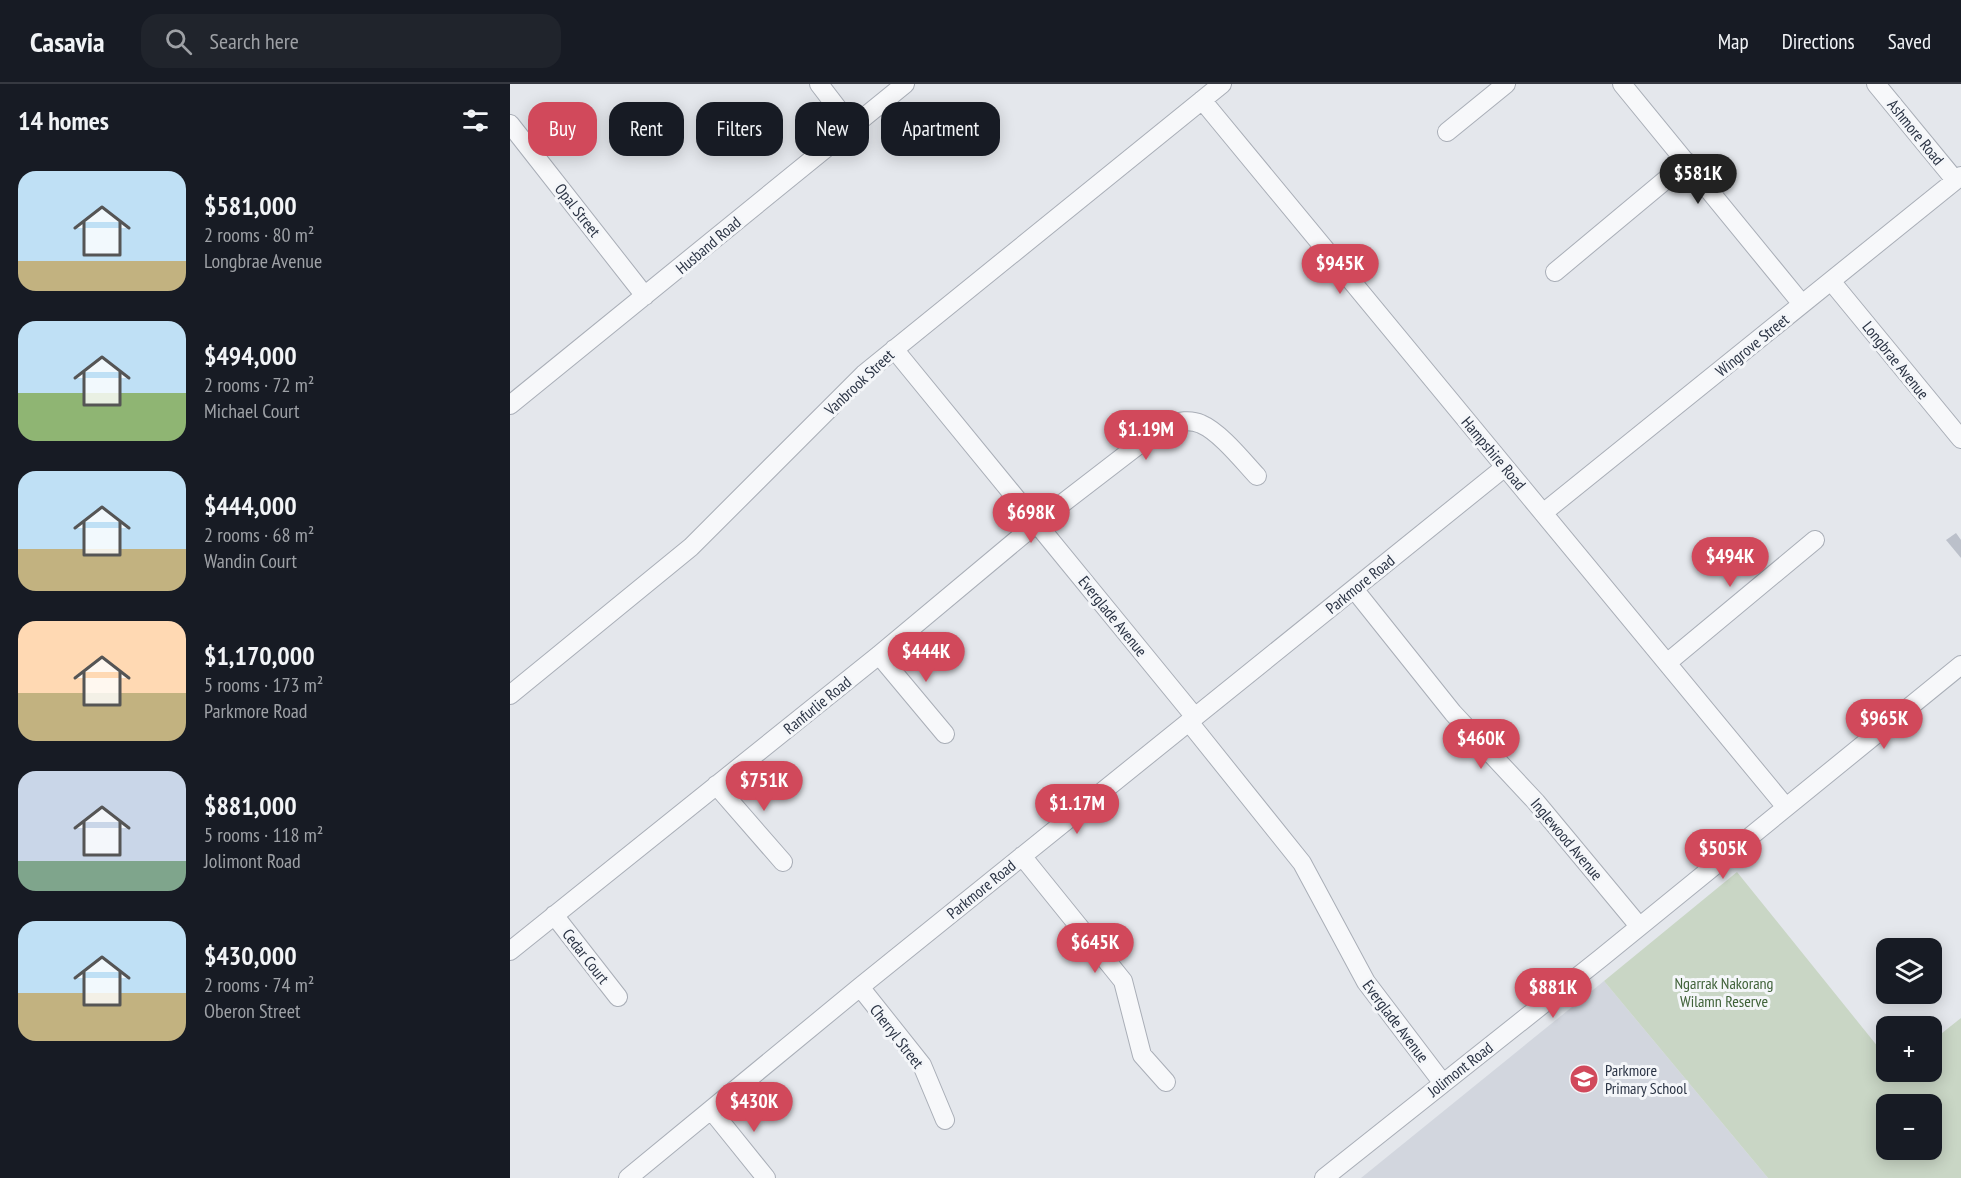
<!DOCTYPE html>
<html lang="en">
<head>
<meta charset="utf-8">
<style>
	body { margin:0; font-family:"PT Sans Narrow",sans-serif; background:#20242c; color:#f1f3f6; height:100vh; display:flex; flex-direction:column; font-size:22px; white-space:nowrap }
	* { box-sizing:border-box; margin:0 }
	p { font-size:20px; color:#9ea1a6 }
	.icon { flex:none; width:33px; height:33px; fill:none; stroke:currentColor; stroke-width:2; stroke-linecap:round; stroke-linejoin:round }
	.map { position:relative; flex:1; overflow:hidden }
	.drawer { display:flex; flex-direction:column; background:#171b24; width:510px }
	.drawer>* { flex:none }
	.banner { position:absolute; left:18px; top:18px; width:570px; height:54px; display:flex; gap:12px }
	.fabs { position:absolute; left:1366px; top:854px; display:grid; gap:12px }
	.fabs a { display:grid; place-items:center; width:66px; height:66px; border-radius:12px; background:#171b24; box-shadow:0 3px 15px #0003; font-size:30px }
	.price { position:absolute; translate:-50% -51px; padding:0 14px; border-radius:21px; background:#d1495b; color:#fff; font-size:20px; line-height:39px; filter:drop-shadow(0 2px 3px #0008) }
	.price::after { content:''; position:absolute; left:50%; top:36px; width:18px; height:14px; margin-left:-9px; background:inherit; clip-path:polygon(0 0,100% 0,50% 100%) }
	.price.on { background:#222; color:#fff }
	ul { padding:0; list-style:none }
	li { display:flex; align-items:center; gap:18px; height:150px; padding:0 18px }
	li span { display:grid; place-items:center; flex:none; width:168px; height:120px; border-radius:18px; color:#555 }
	li>.icon { margin-inline-start:auto }
	span .icon { width:72px; height:72px; fill:#fffc; stroke-width:1 }
	li b { font-size:26px }
	h2 { display:flex; justify-content:space-between; align-items:center; height:72px; padding:0 18px; font-size:26px }
	.pill { padding:0 21px; border-radius:18px; background:#171b24; box-shadow:0 3px 15px #0003; font-size:21px; line-height:54px }
	.pill.on { background:#d1495b; color:#fff }
	header { display:flex; align-items:center; gap:36px; box-sizing:border-box; height:84px; padding:0 30px; background:#171b24; border-bottom:2px solid #363941 }
	header strong { font-size:28px }
	nav { display:flex; gap:33px; margin-inline-start:auto; font-size:21px }
	.search { width:420px; height:54px; background:#20242c; display:flex; align-items:center; gap:15px; box-sizing:border-box; padding:0 21px; border-radius:18px; color:#9ea1a6; font-size:22px }
	main { display:flex; flex:1; min-height:0 }
	.map>svg:first-child { display:block }
</style>
</head>
<body>
<header>
<strong>Casavia</strong>
<div class="search"><svg class="icon" aria-label="search" viewBox="0 0 24 24"><circle cx="10" cy="10" r="6"/><path d="M15 15l6 6"/></svg>Search here</div>
<nav><a>Map</a><a>Directions</a><a>Saved</a></nav>
</header>
<main>
<section class="drawer">
<h2>14 homes<svg class="icon" aria-label="filters" viewBox="0 0 24 24"><path d="M4 7h16M4 17h16"/><circle cx="9" cy="7" r="2"/><circle cx="15" cy="17" r="2"/></svg></h2>
<ul>
<li><span style="background:linear-gradient(#bfe0f5 75%,#c2b280 0)"><svg class="icon" aria-label="home" viewBox="0 0 24 24"><path d="M3 11l9-7 9 7M6 9v11h12V9"/></svg></span><div><b>$581,000</b><p>2 rooms · 80 m²</p><p>Longbrae Avenue</p></div></li>
<li><span style="background:linear-gradient(#bfe0f5 60%,#8fb573 0)"><svg class="icon" aria-label="home" viewBox="0 0 24 24"><path d="M3 11l9-7 9 7M6 9v11h12V9"/></svg></span><div><b>$494,000</b><p>2 rooms · 72 m²</p><p>Michael Court</p></div></li>
<li><span style="background:linear-gradient(#bfe0f5 65%,#c2b280 0)"><svg class="icon" aria-label="home" viewBox="0 0 24 24"><path d="M3 11l9-7 9 7M6 9v11h12V9"/></svg></span><div><b>$444,000</b><p>2 rooms · 68 m²</p><p>Wandin Court</p></div></li>
<li><span style="background:linear-gradient(#ffd9b3 60%,#c2b280 0)"><svg class="icon" aria-label="home" viewBox="0 0 24 24"><path d="M3 11l9-7 9 7M6 9v11h12V9"/></svg></span><div><b>$1,170,000</b><p>5 rooms · 173 m²</p><p>Parkmore Road</p></div></li>
<li><span style="background:linear-gradient(#c9d6e8 75%,#7fa58c 0)"><svg class="icon" aria-label="home" viewBox="0 0 24 24"><path d="M3 11l9-7 9 7M6 9v11h12V9"/></svg></span><div><b>$881,000</b><p>5 rooms · 118 m²</p><p>Jolimont Road</p></div></li>
<li><span style="background:linear-gradient(#bfe0f5 60%,#c2b280 0)"><svg class="icon" aria-label="home" viewBox="0 0 24 24"><path d="M3 11l9-7 9 7M6 9v11h12V9"/></svg></span><div><b>$430,000</b><p>2 rooms · 74 m²</p><p>Oberon Street</p></div></li>
</ul>
</section>
<div class="map">
<svg width="1451" height="1094" viewBox="0 0 1451 1094">
	<rect width="100%" height="100%" fill="#e4e7ec"/>
	<!-- built -->
	<path fill="#d2d6de" d="M1094 897 1258 1094H851Z"/>
	<!-- green -->
	<path fill="#c9d6c5" fill-rule="evenodd" d="M1227 788 1377 974V987H1422V957L1451 934V1094H1258L1094 897ZM1377 1020H1422V1065H1377Z"/>
	<!-- building -->
	<path fill="#bbc0ca" d="M1446 449 1451 456V474L1436 456Z"/>
	<g fill="none" stroke-linecap="round" stroke-linejoin="round">
		<!-- minor casing -->
		<g stroke="#a9aeb7" stroke-width="20">
			<path id="minor" d="M309 0 342 43
				M1112 0 1292 220
				M1366 0 1445 96
				M692 16 1275 722
				M0 40 135 212
				M937 48 996 0
				M1045 188 1177 78
				M1321 197 1451 355
				M384 265 685 633
				M0 321 395 0
				M1033 429 1451 92
				M844 505 943 629 1026 718 1129 842
				M369 571 435 650
				M1157 579 1305 456
				M0 611 181 463 354 290 712 0
				M679 638 792 779 856 898 932 998
				M206 701 273 778
				M512 772 613 897 632 971 656 998
				M44 831 108 913
				M0 867 369 571 527 439 653 342C665 339 678 334 691 340 710 348 733 377 747 392
				M350 903 412 981 435 1036
				M202 1027 256 1094
				M118 1094 350 903 995 383
				M814 1094 1091 874 1451 581"/>
		</g>
		<!-- minor -->
		<use href="#minor" stroke="#f7f8fa" stroke-width="18"/>
	</g>
	<!-- icons -->
	<defs>
		<g id="school-disc" transform="scale(1.5)"><circle r="9.5" fill="#d1495b" stroke="#f4f6f9"/><path d="M0-5L7-2L0 1L-7-2ZM-4 1L0 2.5L4 1V4Q0 6-4 4Z" fill="#fff"/></g>
	</defs>
	<g fill-rule="evenodd">
		<use href="#school-disc" x="1074" y="995"/>
	</g>
	<g text-anchor="middle" stroke-width="6" stroke-linejoin="round" paint-order="stroke">
		<!-- street labels -->
		<g font-size="16" fill="#2b3445" stroke="#f4f6f9">
			<text transform="translate(1406 48) rotate(51)" y="6">Ashmore Road</text>
			<text transform="translate(68 126) rotate(52)" y="6">Opal Street</text>
			<text transform="translate(198 161) rotate(-40)" y="6">Husband Road</text>
			<text transform="translate(1242 261) rotate(-39)" y="6">Wingrove Street</text>
			<text transform="translate(1386 276) rotate(51)" y="6">Longbrae Avenue</text>
			<text transform="translate(349 298) rotate(-43)" y="6">Vanbrook Street</text>
			<text transform="translate(984 369) rotate(50)" y="6">Hampshire Road</text>
			<text transform="translate(850 500) rotate(-39)" y="6">Parkmore Road</text>
			<text transform="translate(603 532) rotate(51)" y="6">Everglade Avenue</text>
			<text transform="translate(307 621) rotate(-39)" y="6">Ranfurlie Road</text>
			<text transform="translate(1057 755) rotate(50)" y="6">Inglewood Avenue</text>
			<text transform="translate(471 805) rotate(-39)" y="6">Parkmore Road</text>
			<text transform="translate(76 872) rotate(52)" y="6">Cedar Court</text>
			<text transform="translate(886 937) rotate(53)" y="6">Everglade Avenue</text>
			<text transform="translate(387 952) rotate(52)" y="6">Cherryl Street</text>
			<text transform="translate(950 985) rotate(-38)" y="6">Jolimont Road</text>
		</g>
		<!-- park labels -->
		<g font-size="16" fill="#3f6138" stroke="#f4f6f9">
			<text x="1214" y="905">Ngarrak Nakorang<tspan x="1214" dy="18">Wilamn Reserve</tspan></text>
		</g>
		<!-- poi labels -->
		<g font-size="16" fill="#2b3445" stroke="#f4f6f9" text-anchor="start">
			<text x="1095" y="992">Parkmore<tspan x="1095" dy="18">Primary School</tspan></text>
		</g>
	</g>
</svg>
<div class="fabs">
<a><svg class="icon" aria-label="layers" viewBox="0 0 24 24"><path d="M12 4l9 5-9 5-9-5zM3 14l9 5 9-5"/></svg></a>
<a>+</a>
<a>−</a>
</div>
<b class="price on" style="left:1188px;top:121px">$581K</b>
<b class="price" style="left:830px;top:211px">$945K</b>
<b class="price" style="left:636px;top:377px">$1.19M</b>
<b class="price" style="left:521px;top:460px">$698K</b>
<b class="price" style="left:1220px;top:504px">$494K</b>
<b class="price" style="left:416px;top:599px">$444K</b>
<b class="price" style="left:1374px;top:666px">$965K</b>
<b class="price" style="left:971px;top:686px">$460K</b>
<b class="price" style="left:254px;top:728px">$751K</b>
<b class="price" style="left:567px;top:751px">$1.17M</b>
<b class="price" style="left:1213px;top:796px">$505K</b>
<b class="price" style="left:585px;top:890px">$645K</b>
<b class="price" style="left:1043px;top:935px">$881K</b>
<b class="price" style="left:244px;top:1049px">$430K</b>
<div class="banner">
<a class="pill on">Buy</a>
<a class="pill">Rent</a>
<a class="pill">Filters</a>
<a class="pill">New</a>
<a class="pill">Apartment</a>
</div>
</div>
</main>
</body>
</html>
